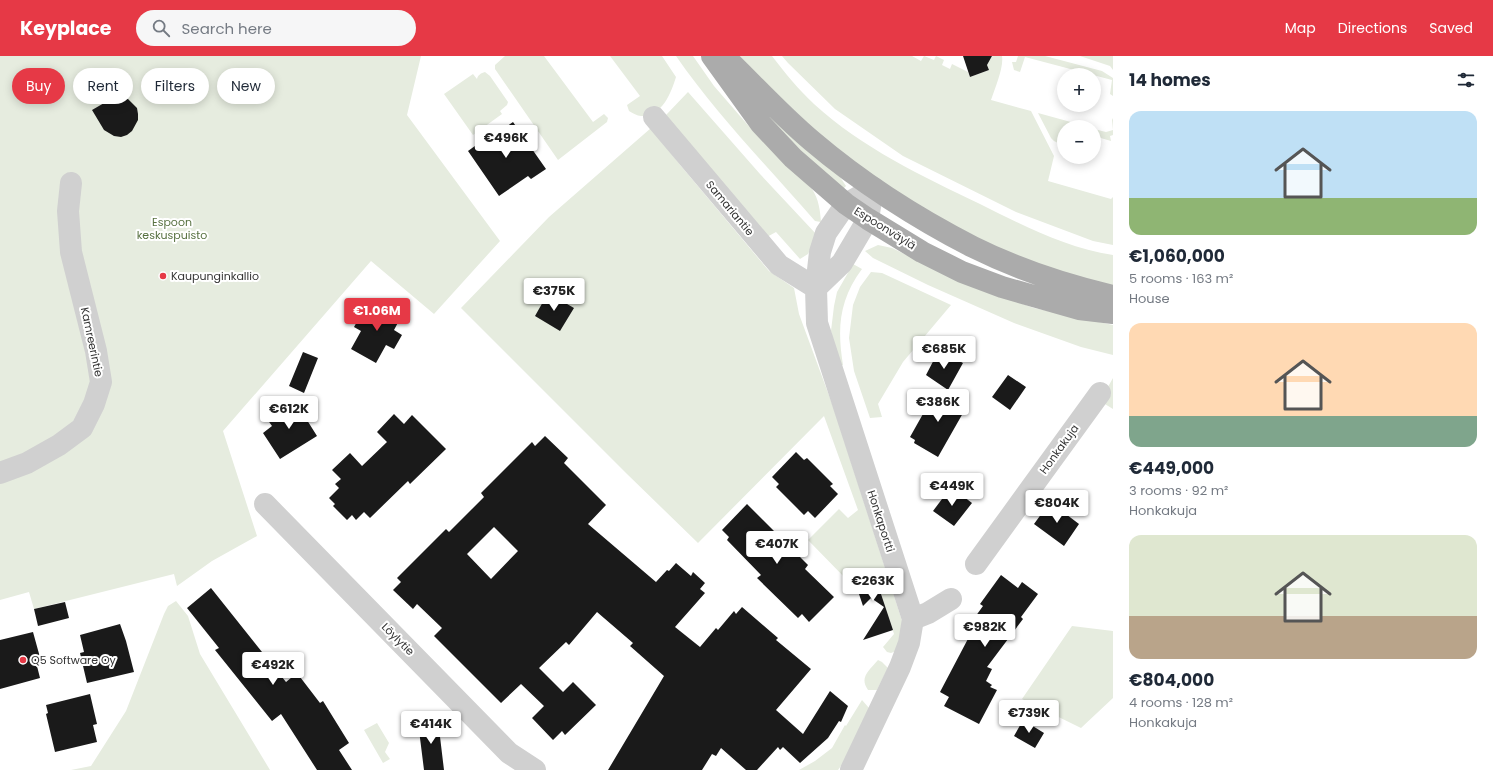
<!DOCTYPE html>
<html lang="en">
<head>
<meta charset="utf-8">
<style>
	body { margin:0; font-family:Poppins,sans-serif; background:#f6f6f7; color:#1f2937; height:100vh; display:flex; flex-direction:column; font-size:15px; white-space:nowrap }
	* { box-sizing:border-box; margin:0 }
	p { font-size:13px; color:#747a83 }
	.icon { flex:none; width:22px; height:22px; fill:none; stroke:currentColor; stroke-width:2; stroke-linecap:round; stroke-linejoin:round }
	.map { position:relative; flex:1; overflow:hidden }
	.side { display:flex; flex-direction:column; background:#fff; width:380px }
	.side>* { flex:none }
	.guide { position:absolute; left:12px; top:12px; width:380px; height:36px; display:flex; gap:8px }
	.buttons { position:absolute; left:1057px; top:12px; display:grid; gap:8px }
	.buttons a { display:grid; place-items:center; width:44px; height:44px; border-radius:50%; background:#fff; box-shadow:0 2px 10px #0003; font-size:20px }
	.price { position:absolute; translate:-50% -34px; padding:0 9px; border-radius:4px; background:#fff; color:#222; font-size:13px; line-height:26px; filter:drop-shadow(0 1px 2px #0008) }
	.price::after { content:''; position:absolute; left:50%; top:24px; width:12px; height:9px; margin-left:-6px; background:inherit; clip-path:polygon(0 0,100% 0,50% 100%) }
	.price.on { background:#e63946; color:#fff }
	ul { padding:0; list-style:none }
	li { display:grid; align-content:center; gap:8px; height:212px; padding:0 16px }
	li span { display:grid; place-items:center; height:124px; border-radius:12px; color:#555 }
	li>.icon { margin-inline-start:auto }
	span .icon { width:72px; height:72px; fill:#fffc; stroke-width:1 }
	li b { font-size:17px }
	h2 { display:flex; justify-content:space-between; align-items:center; height:48px; padding:0 16px; font-size:17px }
	.chip { padding:0 14px; border-radius:18px; background:#fff; box-shadow:0 2px 10px #0003; font-size:14px; line-height:36px }
	.chip.on { background:#e63946; color:#fff }
	header { display:flex; align-items:center; gap:24px; box-sizing:border-box; height:56px; padding:0 20px; background:#e63946; color:#fff }
	header strong { font-size:19px }
	nav { display:flex; gap:22px; margin-inline-start:auto; font-size:14px }
	.search { width:280px; height:36px; background:#f6f6f7; display:flex; align-items:center; gap:10px; box-sizing:border-box; padding:0 14px; border-radius:22px; color:#747a83; font-size:15px }
	main { display:flex; flex:1; min-height:0 }
	.map>svg:first-child { display:block }
</style>
</head>
<body>
<header>
<strong>Keyplace</strong>
<div class="search"><svg class="icon" aria-label="search" viewBox="0 0 24 24"><circle cx="10" cy="10" r="6"/><path d="M15 15l6 6"/></svg>Search here</div>
<nav><a>Map</a><a>Directions</a><a>Saved</a></nav>
</header>
<main>
<div class="map">
<svg width="1113" height="714" viewBox="0 0 1113 714">
	<rect width="100%" height="100%" fill="#fff"/>
	<!-- green -->
	<path fill="#e6ecdf" d="M0 0H421L407 59 500 185 434 258 371 205 223 375 257 480 212 505 177 530 174 518 34 553 29 536 0 544Z
		M505 0H544L593 66 604 58 608 62 607 66 558 104 495 13V9Z
		M610 0H662L676 21C671 37 662 61 641 60 637 60 633 57 629 55L627 49 640 40Z
		M676 0H693L714 30 753 75 812 133C819 144 820 154 821 166L815 165C768 111 717 59 676 0Z
		M737 0H772C785 17 798 33 814 48 862 92 922 120 980 148 1022 169 1066 192 1113 199V233L1001 197 925 157 842 100Z
		M782 0H912L921 5 924 0 934 4 936 0 944 4 942 9 950 13 952 8 968 16 970 21 989 14 987 9 992 0H1002C1004 11 995 32 991 44L1031 55 1054 100 1048 125 1111 143 1113 141V189L1093 185 1016 156 903 100 835 53 788 7Z
		M1018 0H1045L1102 15 1113 22V40L1110 38 1112 24 1025 1 1020 16 1014 14 1012 6H1016Z
		M1080 0H1113V14L1110 10Z
		M485 16 490 20 508 46 507 49 500 55 502 58 473 79 444 38 473 18 477 23C478 19 481 17 485 16Z
		M688 36 760 118 817 179 808 198 800 203 776 176 765 182 666 59Z
		M770 56 832 109 846 130 843 133 803 99 765 61Z
		M1038 57 1089 71 1062 72 1058 87 1054 85 1051 82Z
		M1113 62V79L1110 80 1111 85 1094 80V73L1106 76 1113 74 1112 64Z
		M651 72 681 110 769 215 794 232 799 258 834 353 904 571 896 595 891 597 887 596 883 591 894 578 873 514 853 520 848 525 808 484 839 453 848 462 858 454 824 360 698 487 627 418 461 252 549 161Z
		M878 189 892 192 969 229 1034 252 1113 269V299L1081 291 1014 267 928 229 873 202 865 195Z
		M853 208 862 213C839 244 837 272 843 309L839 310 831 275 834 250 837 236Z
		M871 216 882 217 951 249 903 306 878 348 882 361 870 362 854 315 849 282 853 249 860 231Z
		M1113 322V353L1100 345Z
		M176 545 188 560 200 598 270 714H71L91 710 126 655 164 558 168 550Z
		M1072 570 1113 575V642L1081 672 1022 643Z
		M878 604 882 606 888 612 877 634H868C859 621 869 615 878 604Z
		M862 644 869 652 843 707 838 714H799L815 705 832 692 845 669 846 670Z
		M377 667 389 687 385 696 390 703 383 707 364 674Z"/>
	<!-- building -->
	<path fill="#1a1a1a" fill-rule="evenodd" d="M963 0H992L987 9 989 14 970 21Z
		M117 41 128 43 137 52 138 58V64L132 75 127 79 121 81 114 80 104 74 92 54 111 43Z
		M513 66 546 113 531 123 528 120 499 140 468 95 490 79 492 81Z
		M548 237 574 252 560 275 535 260Z
		M378 245 402 259 394 274 402 279 394 293 386 289 376 307 351 293 361 275 354 271 363 255 370 259Z
		M939 294 963 307 948 334 926 319Z
		M303 296 318 302 304 337 289 330Z
		M1008 319 1026 331 1010 354 992 341Z
		M937 333 967 350 938 401 914 387 915 384 910 381Z
		M295 345 317 380 280 403 263 377 272 370 267 363Z
		M394 358 404 368 412 359 446 393 410 428 408 425 370 462 364 456 356 464 352 459 347 464 333 450 335 448 329 442 339 432 335 428 341 423 332 414 350 397 362 410 387 386 377 376Z
		M545 380 568 402 564 407 606 449 588 468 656 526 667 514 669 515 676 507 691 520 693 516 705 527 700 533 705 537 675 571 700 591 716 572 718 574 734 555 736 558 742 551 778 582 776 584 811 613 776 654 803 678 830 635 848 650 841 666 839 665 828 682 800 707 783 691 780 694 778 691 757 714H746L721 692 716 700 712 698 702 714H608L664 620 630 590 633 587 597 556 569 589 566 586 539 612 563 636 573 626 596 649 565 679 562 675 553 684 532 662 544 650 521 628 501 647 434 580 442 572 417 548 413 553 393 534 401 526 397 522 446 473 449 476 484 441 481 437 532 386 535 390ZM494 471 518 495 491 523 467 498Z
		M796 396 804 404 807 402 833 428 830 430 838 438 815 462 808 455 804 459 776 431 779 428 772 421Z
		M951 431 972 447 954 470 933 455Z
		M1050 446 1079 468 1064 490 1034 468Z
		M747 448 808 509 805 513 834 541 809 566 802 558 798 562 757 522 761 519 727 484 729 481 722 474Z
		M873 514 893 574 863 584 884 551 871 542 863 550 853 520Z
		M1001 519 1018 532 1022 526 1038 538 1021 561 1023 563 987 611 992 613 986 625 992 629 990 631 997 634 979 668 944 650 949 641 940 636 970 579 965 575 983 550 980 548Z
		M211 532 286 626 297 617 320 647 323 645 349 687 339 694 352 714H317L281 658 272 665 215 594 219 592 187 552Z
		M65 546 69 562 38 570 34 553Z
		M120 568 126 585 134 616 87 627 80 597 84 596 80 579Z
		M33 576 41 605 36 606 40 622 0 633V584Z
		M90 638 97 668 93 669 97 686 55 696 46 658 48 657 46 649Z
		M438 664 444 714H424L418 666Z
		M1023 664 1044 677 1035 692 1014 680Z"/>
	<g fill="none" stroke-linecap="round" stroke-linejoin="round">
		<!-- minor -->
		<path stroke="#d0d0d0" stroke-width="22" d="M654 61 779 209 816 232
			M816 232 842 207 868 163 871 145
			M0 417 27 407 59 389 82 372 94 348 101 326 96 295 71 196 68 155 71 127
			M265 448 509 697 535 714
			M976 508 1100 337
			M913 563 928 557 951 543
			M851 714 900 611 909 587 913 563 817 267 816 232 820 196 826 177 846 148 874 132"/>
		<!-- major -->
		<path stroke="#ababab" stroke-width="22" d="M712 0 761 68 793 102 846 148 868 163 922 196 962 216 1002 231 1079 253 1113 257
			M725 1C754 29 781 59 812 85 859 125 918 163 973 191 1017 213 1066 229 1113 240"/>
	</g>
	<!-- markers -->
	<g fill="#e63946" stroke="#fff" stroke-width="1.5">
		<circle cx="163" cy="220" r="4"/>
		<circle cx="23" cy="604" r="4"/>
	</g>
	<g text-anchor="middle" stroke-width="4" stroke-linejoin="round" paint-order="stroke">
		<!-- street labels -->
		<g font-size="11" fill="#333" stroke="#fff">
			<text transform="translate(730 152) rotate(50)" y="4">Samariantie</text>
			<text transform="translate(885 172) rotate(32)" y="4">Espoonväylä</text>
			<text transform="translate(92 286) rotate(78)" y="4">Kamreerintie</text>
			<text transform="translate(1059 393) rotate(-54)" y="4">Honkakuja</text>
			<text transform="translate(881 465) rotate(72)" y="4">Honkaportti</text>
			<text transform="translate(398 583) rotate(45)" y="4">Löylytie</text>
		</g>
		<!-- park labels -->
		<g font-size="11" fill="#56703f" stroke="#fff">
			<text x="172" y="170">Espoon<tspan x="172" dy="13">keskuspuisto</tspan></text>
		</g>
		<!-- poi labels -->
		<g font-size="11" fill="#333" stroke="#fff" text-anchor="start">
			<text x="171" y="224">Kaupunginkallio</text>
			<text x="31" y="608">Q5 Software Oy</text>
		</g>
	</g>
</svg>
<div class="buttons">
<a>+</a>
<a>−</a>
</div>
<b class="price" style="left:506px;top:103px">€496K</b>
<b class="price" style="left:554px;top:256px">€375K</b>
<b class="price on" style="left:377px;top:276px">€1.06M</b>
<b class="price" style="left:944px;top:314px">€685K</b>
<b class="price" style="left:938px;top:367px">€386K</b>
<b class="price" style="left:289px;top:374px">€612K</b>
<b class="price" style="left:952px;top:451px">€449K</b>
<b class="price" style="left:1057px;top:468px">€804K</b>
<b class="price" style="left:777px;top:509px">€407K</b>
<b class="price" style="left:873px;top:546px">€263K</b>
<b class="price" style="left:985px;top:592px">€982K</b>
<b class="price" style="left:273px;top:630px">€492K</b>
<b class="price" style="left:1029px;top:678px">€739K</b>
<b class="price" style="left:431px;top:689px">€414K</b>
<div class="guide">
<a class="chip on">Buy</a>
<a class="chip">Rent</a>
<a class="chip">Filters</a>
<a class="chip">New</a>
</div>
</div>
<section class="side">
<h2>14 homes<svg class="icon" aria-label="filters" viewBox="0 0 24 24"><path d="M4 7h16M4 17h16"/><circle cx="9" cy="7" r="2"/><circle cx="15" cy="17" r="2"/></svg></h2>
<ul>
<li><span style="background:linear-gradient(#bfe0f5 70%,#8fb573 0)"><svg class="icon" aria-label="home" viewBox="0 0 24 24"><path d="M3 11l9-7 9 7M6 9v11h12V9"/></svg></span><div><b>€1,060,000</b><p>5 rooms · 163 m²</p><p>House</p></div></li>
<li><span style="background:linear-gradient(#ffd9b3 75%,#7fa58c 0)"><svg class="icon" aria-label="home" viewBox="0 0 24 24"><path d="M3 11l9-7 9 7M6 9v11h12V9"/></svg></span><div><b>€449,000</b><p>3 rooms · 92 m²</p><p>Honkakuja</p></div></li>
<li><span style="background:linear-gradient(#dfe7d0 65%,#b9a48a 0)"><svg class="icon" aria-label="home" viewBox="0 0 24 24"><path d="M3 11l9-7 9 7M6 9v11h12V9"/></svg></span><div><b>€804,000</b><p>4 rooms · 128 m²</p><p>Honkakuja</p></div></li>
</ul>
</section>
</main>
</body>
</html>
